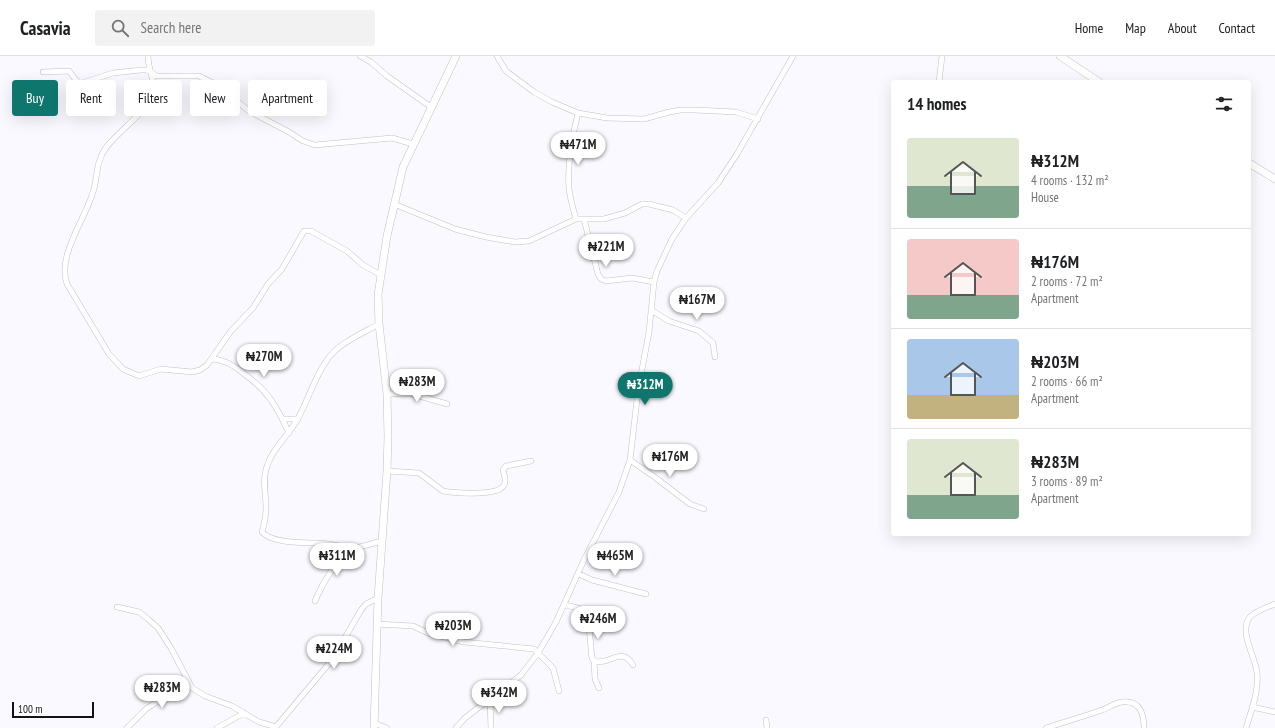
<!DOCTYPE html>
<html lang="en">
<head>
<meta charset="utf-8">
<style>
	body { margin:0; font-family:"PT Sans Narrow",sans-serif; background:#f2f2f2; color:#202124; height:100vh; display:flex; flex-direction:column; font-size:15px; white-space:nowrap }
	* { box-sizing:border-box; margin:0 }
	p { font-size:13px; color:#757577 }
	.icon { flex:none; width:22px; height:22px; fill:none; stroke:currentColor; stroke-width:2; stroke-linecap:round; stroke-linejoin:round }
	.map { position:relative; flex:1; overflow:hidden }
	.side { position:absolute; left:891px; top:24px; width:360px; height:456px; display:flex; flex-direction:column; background:#fff; border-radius:4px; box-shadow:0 4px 16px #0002 }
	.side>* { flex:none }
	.banner { position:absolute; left:12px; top:24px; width:380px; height:36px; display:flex; gap:8px }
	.scale { position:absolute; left:12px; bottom:10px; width:82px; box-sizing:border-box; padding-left:4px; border:2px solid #121317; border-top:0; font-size:11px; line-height:14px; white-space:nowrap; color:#121317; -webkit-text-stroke:3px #fff; paint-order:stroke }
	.price { position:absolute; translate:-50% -34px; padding:0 9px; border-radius:14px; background:#fff; color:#222; font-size:13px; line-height:26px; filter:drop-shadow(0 1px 2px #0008) }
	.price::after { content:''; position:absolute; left:50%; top:24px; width:12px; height:9px; margin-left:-6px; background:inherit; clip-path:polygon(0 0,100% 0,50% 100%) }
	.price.on { background:#0f766e; color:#fff }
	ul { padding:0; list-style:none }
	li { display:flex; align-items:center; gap:12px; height:100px; padding:0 16px }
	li+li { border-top:1px solid #e0e0e0 }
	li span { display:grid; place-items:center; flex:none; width:112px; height:80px; border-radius:4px; color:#555 }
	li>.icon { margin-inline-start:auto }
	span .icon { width:48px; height:48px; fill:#fffc; stroke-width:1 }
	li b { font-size:17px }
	h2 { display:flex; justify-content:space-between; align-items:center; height:48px; padding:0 16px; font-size:17px }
	.pill { padding:0 14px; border-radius:4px; background:#fff; box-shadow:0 4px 16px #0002; font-size:14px; line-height:36px }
	.pill.on { background:#0f766e; color:#fff }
	header { display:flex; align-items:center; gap:24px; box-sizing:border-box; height:56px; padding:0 20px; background:#fff; border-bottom:1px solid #e0e0e0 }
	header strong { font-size:19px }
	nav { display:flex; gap:22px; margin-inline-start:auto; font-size:14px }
	.search { width:280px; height:36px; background:#f2f2f2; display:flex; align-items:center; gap:10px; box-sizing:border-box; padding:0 14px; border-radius:4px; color:#757577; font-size:15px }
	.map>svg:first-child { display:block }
</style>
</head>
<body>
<header>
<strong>Casavia</strong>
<div class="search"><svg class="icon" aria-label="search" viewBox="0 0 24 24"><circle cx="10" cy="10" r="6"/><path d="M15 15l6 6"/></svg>Search here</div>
<nav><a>Home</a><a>Map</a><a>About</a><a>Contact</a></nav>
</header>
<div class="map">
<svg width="1275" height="672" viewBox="0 0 1275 672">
	<rect width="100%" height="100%" fill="#f9f9ff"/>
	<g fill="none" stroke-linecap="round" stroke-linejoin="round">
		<!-- street casing -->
		<g stroke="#bfc0cd" stroke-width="6">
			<path id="street" d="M148 0C148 19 158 21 149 44 143 59 116 77 105 93 95 108 98 124 92 139 84 165 57 200 67 228L109 298 123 313 139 320 161 313 192 316 200 314 207 309 231 275 253 252 268 228 282 213 304 175H311L347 195 363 209 381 219
				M360 0 371 6 387 20 431 51
				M497 0 506 15 534 36 552 46 578 57 607 62 644 63 669 56 681 54H695L736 56 758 63
				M43 16 69 15 79 28 113 17 141 14H147L157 20H199L217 29 249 55 289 76 303 85 315 89 392 82 413 88
				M939 26 942 0
				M394 148 455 173 486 181 515 186 529 185 576 163H604L625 157 642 148H649L673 154 686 162
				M576 163C573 153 570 142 569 132 567 107 572 81 578 57
				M584 163 598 218 601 223 606 225 632 222 654 226
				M651 254 669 265 699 275 713 287 715 301
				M379 268C363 277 337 288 327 304 314 322 308 345 297 364 288 380 272 393 267 410 262 424 266 438 266 452 266 460 264 469 262 476 273 489 313 486 329 488 336 489 344 492 351 492 360 492 373 487 382 485
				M212 303C225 304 233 309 243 317 268 335 276 349 289 377
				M387 338 409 337 447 348
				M283 363H298
				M630 404 656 422 690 448 704 453
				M387 415 419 417 443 435 449 436C460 437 499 440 504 429 507 425 504 418 503 414L506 410 531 405
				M579 518 592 524 646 538
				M315 545C325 522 333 511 351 492
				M565 549C570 550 576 551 581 553 591 559 590 590 592 602L594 605C610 610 621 589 633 609
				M117 551 139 556 148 563 158 572 171 592 192 632 205 640 232 650 259 666 276 671
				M377 568 413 570 428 577 464 586 534 593 553 612 559 635
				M594 605 595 623 599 632
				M490 644 491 672
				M1252 651 1275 656
				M766 664 767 672
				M374 667 387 672
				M127 672 146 653 188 626
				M217 672 244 657
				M275 672 332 604 361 554 366 548 378 542
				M456 672 465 662 521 619 538 597 556 566 584 504 619 436 630 404 638 335 649 276 654 226 657 215 672 183 686 162 718 127 737 98 793 0
				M1046 672C1064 666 1082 661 1099 655 1107 653 1114 647 1122 646 1140 644 1144 658 1144 672
				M1246 672C1251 655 1259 636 1257 617 1256 602 1238 575 1250 561 1256 555 1267 551 1275 548"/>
		</g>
		<!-- secondary casing -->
		<g stroke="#bfc0cd" stroke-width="8">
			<path id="secondary" d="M1060 0 1099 26
				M1249 107 1275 123
				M374 672 378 542 387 415 388 381 387 338 379 268 378 239 381 219 387 180 403 111 456 0"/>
		</g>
		<!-- street -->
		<use href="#street" stroke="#fff" stroke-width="5"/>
		<!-- secondary -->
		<use href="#secondary" stroke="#fff" stroke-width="7"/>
	</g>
</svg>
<div class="scale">100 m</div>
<b class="price" style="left:578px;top:110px">₦471M</b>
<b class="price" style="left:606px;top:212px">₦221M</b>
<b class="price" style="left:697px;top:265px">₦167M</b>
<b class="price" style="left:264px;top:322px">₦270M</b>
<b class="price" style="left:417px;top:347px">₦283M</b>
<b class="price on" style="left:645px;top:350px">₦312M</b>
<b class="price" style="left:670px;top:422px">₦176M</b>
<b class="price" style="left:337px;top:521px">₦311M</b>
<b class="price" style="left:615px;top:521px">₦465M</b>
<b class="price" style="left:598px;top:584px">₦246M</b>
<b class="price" style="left:453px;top:591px">₦203M</b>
<b class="price" style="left:334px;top:614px">₦224M</b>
<b class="price" style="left:162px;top:653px">₦283M</b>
<b class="price" style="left:499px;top:658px">₦342M</b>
<div class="banner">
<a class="pill on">Buy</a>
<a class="pill">Rent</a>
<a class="pill">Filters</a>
<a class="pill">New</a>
<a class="pill">Apartment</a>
</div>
<section class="side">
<h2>14 homes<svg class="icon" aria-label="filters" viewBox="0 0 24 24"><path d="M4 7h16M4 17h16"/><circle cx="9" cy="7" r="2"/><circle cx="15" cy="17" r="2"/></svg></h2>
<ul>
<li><span style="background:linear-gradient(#dfe7d0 60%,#7fa58c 0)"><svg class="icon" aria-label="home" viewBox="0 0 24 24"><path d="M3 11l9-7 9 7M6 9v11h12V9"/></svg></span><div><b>₦312M</b><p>4 rooms · 132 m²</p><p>House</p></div></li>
<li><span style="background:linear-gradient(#f6c9c9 70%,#7fa58c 0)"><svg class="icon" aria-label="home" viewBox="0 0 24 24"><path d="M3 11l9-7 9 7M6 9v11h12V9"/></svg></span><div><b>₦176M</b><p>2 rooms · 72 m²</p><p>Apartment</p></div></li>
<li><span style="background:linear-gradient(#a9c7e8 70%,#c2b280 0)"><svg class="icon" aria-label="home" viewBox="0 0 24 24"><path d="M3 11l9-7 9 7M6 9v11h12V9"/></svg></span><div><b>₦203M</b><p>2 rooms · 66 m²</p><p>Apartment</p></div></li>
<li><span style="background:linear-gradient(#dfe7d0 70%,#7fa58c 0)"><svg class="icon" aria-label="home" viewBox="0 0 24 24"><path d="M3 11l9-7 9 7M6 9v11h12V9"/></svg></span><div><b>₦283M</b><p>3 rooms · 89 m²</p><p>Apartment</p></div></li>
</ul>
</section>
</div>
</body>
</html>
